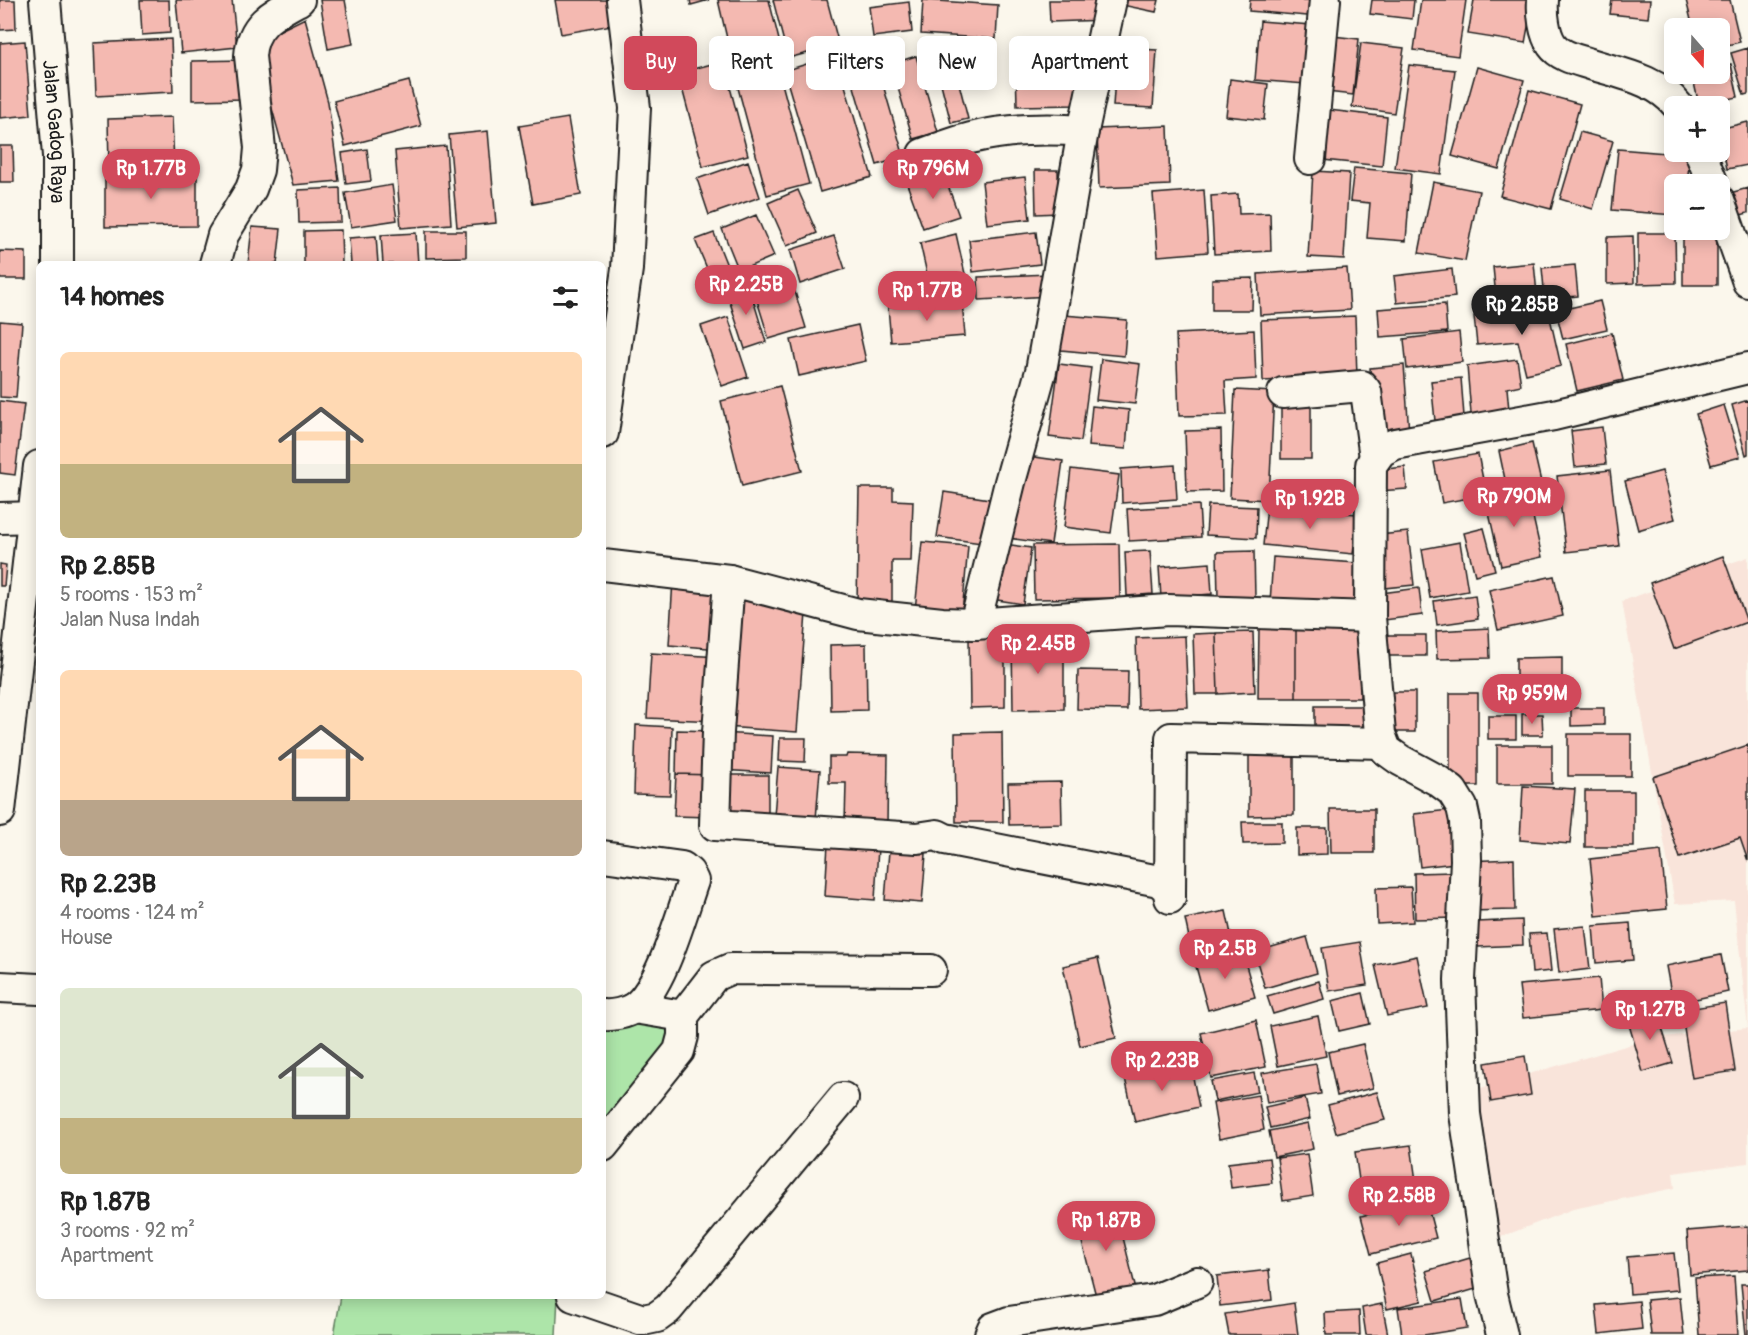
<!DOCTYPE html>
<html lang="en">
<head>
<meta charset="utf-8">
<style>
	body { margin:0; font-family:Pangolin,sans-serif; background:#f2f2f2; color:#222; height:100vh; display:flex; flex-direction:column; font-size:22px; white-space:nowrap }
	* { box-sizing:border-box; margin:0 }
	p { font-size:20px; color:#767676 }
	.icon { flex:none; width:33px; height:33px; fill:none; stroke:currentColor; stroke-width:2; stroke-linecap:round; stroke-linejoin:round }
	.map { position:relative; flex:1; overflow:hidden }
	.side { position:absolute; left:36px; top:261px; width:570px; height:1038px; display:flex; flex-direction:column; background:#fff; border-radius:9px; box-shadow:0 3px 15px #0003 }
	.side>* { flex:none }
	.hud { position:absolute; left:624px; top:36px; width:570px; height:54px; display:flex; gap:12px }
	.needle { width:39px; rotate:160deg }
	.controls { position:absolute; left:1664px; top:18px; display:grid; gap:12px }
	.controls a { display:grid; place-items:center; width:66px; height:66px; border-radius:9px; background:#fff; box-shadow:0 3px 15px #0003; font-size:30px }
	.price { position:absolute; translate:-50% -51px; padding:0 14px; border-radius:21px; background:#d1495b; color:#fff; font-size:20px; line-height:39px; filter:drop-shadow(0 2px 3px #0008) }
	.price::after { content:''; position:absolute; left:50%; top:36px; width:18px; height:14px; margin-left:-9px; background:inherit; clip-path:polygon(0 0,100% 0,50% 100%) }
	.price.on { background:#222; color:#fff }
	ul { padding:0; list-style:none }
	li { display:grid; align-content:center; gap:12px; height:318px; padding:0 24px }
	li span { display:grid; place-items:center; height:186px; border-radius:9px; color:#555 }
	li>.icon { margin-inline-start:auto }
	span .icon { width:108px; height:108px; fill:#fffc; stroke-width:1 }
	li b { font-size:26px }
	h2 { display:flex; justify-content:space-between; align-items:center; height:72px; padding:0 24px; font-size:26px }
	.chip { padding:0 21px; border-radius:9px; background:#fff; box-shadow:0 3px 15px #0003; font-size:21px; line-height:54px }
	.chip.on { background:#d1495b; color:#fff }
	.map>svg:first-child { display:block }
</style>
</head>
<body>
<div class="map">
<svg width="1748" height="1335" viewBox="0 0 1748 1335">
	<rect width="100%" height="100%" fill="#fbf7ec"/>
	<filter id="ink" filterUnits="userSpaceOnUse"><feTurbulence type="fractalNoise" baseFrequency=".0167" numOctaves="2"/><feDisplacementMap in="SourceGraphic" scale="12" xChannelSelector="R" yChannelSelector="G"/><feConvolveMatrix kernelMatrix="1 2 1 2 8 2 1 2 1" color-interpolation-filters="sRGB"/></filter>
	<g filter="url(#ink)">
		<!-- built -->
		<path fill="#f9e4da" d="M1748 557V1163L1673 1173 1675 1188 1573 1209 1501 1237 1475 1134 1470 1091 1653 1038 1748 1028 1734 901 1675 904 1622 601Z"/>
		<!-- green -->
		<path fill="#ade5a9" stroke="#648062" stroke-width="1.5" d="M683 1016 603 1146V1025Z
			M341 1296H558L556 1335H334Z"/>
		<!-- building -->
		<path fill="#f4b9b1" stroke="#1c1c1c" stroke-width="1.5" d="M0 0H15L16 29 0 30Z
			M140 0H169L170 33 142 35Z
			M176 0H232L237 47 181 53Z
			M320 0H345L353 44 328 49Z
			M555 0H607L612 25 561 34Z
			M690 0H709L691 5Z
			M718 0H769L782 52 733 64Z
			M773 0H827L839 45 788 58Z
			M923 0 998 5 996 39 921 34Z
			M1049 0H1104L1105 20 1050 22Z
			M1123 0H1159L1156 12 1122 5Z
			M1250 0H1320L1319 17 1249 11Z
			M1372 0H1414L1412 19 1370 14Z
			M1421 0H1466L1458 56 1414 50Z
			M1474 0H1533L1525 43 1468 34Z
			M1612 0H1650L1648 18 1610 14Z
			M1686 0H1730L1740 42 1719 47V28H1693Z
			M909 2 912 32 873 37 869 7Z
			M305 18 328 102 339 181 293 185 254 43Z
			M1260 21 1311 25 1306 84 1255 80Z
			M1324 35 1359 39 1353 95 1318 91Z
			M171 39 173 92 96 96 94 43Z
			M1085 40 1086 77 1077 78 1078 105 1017 106 1016 64 1036 63V41Z
			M25 41 31 115 0 118V43Z
			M1361 43 1404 48 1394 113 1352 107Z
			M1117 48 1157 50 1153 108 1113 106Z
			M1748 48V94L1744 95 1731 53Z
			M836 55 872 177 820 192 784 71Z
			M916 56 938 132 913 139 891 64Z
			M952 56 968 119 951 123 935 60Z
			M246 60V99L192 100V61Z
			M723 61 748 155 703 167 678 73Z
			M776 61 809 184 767 195 734 73Z
			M1731 64 1738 97 1699 105 1692 74H1719V67Z
			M1409 65 1455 70 1441 174 1395 168Z
			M1477 67 1524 80 1499 169 1452 156Z
			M879 71 904 157 877 165 852 80Z
			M1230 79 1268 84 1264 120 1226 116Z
			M409 81 421 126 345 146 334 101Z
			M1529 90 1580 104 1551 209 1500 196Z
			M1329 110 1387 117 1382 166 1323 160Z
			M172 117 174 164 109 167 108 119Z
			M568 118 581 195 533 204 519 126Z
			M1748 122V165L1727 169 1719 129Z
			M1168 126 1170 185 1099 188 1097 129Z
			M488 131 496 223 457 227 449 135Z
			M1580 132 1613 141 1593 209 1560 199Z
			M0 146H13L14 182H0Z
			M446 146 451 224 401 228 395 151Z
			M367 149 371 181 346 184 342 153Z
			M1618 149 1690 155 1687 184H1674V215L1612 210Z
			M748 161 760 197 709 215 697 179Z
			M1354 168 1411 173 1406 241 1367 238 1370 203 1350 201Z
			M1035 170H1058L1059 213 1036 214Z
			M1313 171 1349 173 1344 259 1308 257Z
			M943 172 959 216 923 228 907 184Z
			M197 173V226L105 227V175Z
			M1025 177 1030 219 987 224 982 182Z
			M1433 182 1479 191 1465 261 1419 253Z
			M392 185 397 220 351 227 345 193Z
			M340 188 341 222 299 223 298 190Z
			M1748 188V213L1737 216 1730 193Z
			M798 190 817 233 787 246 768 203Z
			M1204 190 1208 252 1158 256 1153 194Z
			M1238 194 1239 214 1270 213 1271 251 1214 254 1211 196Z
			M756 215 774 256 739 271 722 229Z
			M252 227 281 229 277 264H248Z
			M341 230 342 264H304V231Z
			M426 231H466V257L426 258Z
			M1036 232 1040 264 973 272 969 240Z
			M416 233 418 264H383L381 235Z
			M714 233 730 273 712 280 695 240Z
			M1638 233H1675L1676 283 1638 284Z
			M956 234 968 287 932 296 920 243Z
			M1683 234H1717V285H1683Z
			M376 236 378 264H351L349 238Z
			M834 236 845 269 800 284 790 250Z
			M1633 236 1634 283 1607 284V237Z
			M0 251 26 252V279H0Z
			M1534 263 1537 294 1496 297 1493 267Z
			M1575 265 1578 296 1545 299 1542 268Z
			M1347 268 1350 310 1260 315 1258 274Z
			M1452 269 1455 297 1397 303 1394 276Z
			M1048 274 1050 296 979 300 978 277Z
			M1253 278 1252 310H1212V279Z
			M792 282 806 328 769 339 755 294Z
			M748 283 766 342 745 349 726 290Z
			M962 301 965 336 891 342 888 307Z
			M1600 301 1607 329 1563 339 1556 311Z
			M1445 304 1447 332 1380 337 1378 309Z
			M1548 309 1561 366 1526 374 1518 341 1477 345 1474 316Z
			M1063 315 1127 320 1124 356 1061 350Z
			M1355 316 1357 377 1263 381 1261 320Z
			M728 317 748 377 722 386 701 326Z
			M0 321 22 323 16 398 0 397Z
			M858 325 866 361 799 376 791 340Z
			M1254 330 1256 379 1225 381 1227 415 1179 416 1176 334Z
			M1459 332 1462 362 1407 369 1404 339Z
			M1612 333 1623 380 1577 391 1566 344Z
			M1101 359 1140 364 1135 404 1096 400Z
			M1517 359 1521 385 1507 388 1510 421 1472 425 1467 366Z
			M1059 364 1091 368 1081 441 1049 437Z
			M1404 365 1409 432 1375 435 1370 368Z
			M1461 378 1465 429 1436 431 1431 381Z
			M780 386 802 471 742 486 721 401Z
			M1235 390 1274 392 1269 500 1230 498Z
			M1748 400V454L1746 455 1732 405Z
			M0 401 24 404 15 475 0 473Z
			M1724 405 1740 457 1711 465 1696 414Z
			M1092 406 1129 410 1126 449 1088 446Z
			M1281 406H1311V459H1281Z
			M1602 427 1606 464 1575 467 1571 431Z
			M1221 430 1222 491 1187 492 1185 431Z
			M1532 443 1541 482 1507 489 1499 451Z
			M1478 454 1486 495 1442 503 1434 462Z
			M1020 455 1063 461 1051 544 1008 538Z
			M1175 465 1177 499 1122 503 1121 469Z
			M1405 467 1407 489 1378 491 1376 470Z
			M1071 469 1119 475 1111 533 1064 527Z
			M1610 470 1619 546 1566 552 1557 476Z
			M1662 471 1675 519 1638 530 1625 481Z
			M859 488H893V500L913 501 911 561H892V604H857Z
			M1527 490 1542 557 1501 566 1486 500Z
			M944 492 996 500 989 544 937 537Z
			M1199 505 1201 537 1129 541 1127 509Z
			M1208 505 1257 507 1256 538 1206 535Z
			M1267 506 1357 514 1353 554 1263 545Z
			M1484 528 1495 570 1475 575 1464 533Z
			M1408 532 1414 585 1385 588 1379 535Z
			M922 542 968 546 962 614 915 610Z
			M1460 542 1468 591 1430 598 1422 549Z
			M998 543 1031 548 1023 604 991 599Z
			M1119 544 1120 598 1034 599 1033 545Z
			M1150 551 1153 594 1127 596 1125 552Z
			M1254 551 1255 597 1218 598 1217 552Z
			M1723 556 1747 622 1674 649 1650 583Z
			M1273 557 1357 563 1353 609 1270 603Z
			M1210 563 1212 594 1161 598 1159 567Z
			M0 564 6 565 4 586H0Z
			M1554 576 1563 616 1498 630 1489 590Z
			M673 580 725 582 721 649 669 645Z
			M734 588 806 613 797 732 725 727Z
			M1419 588 1422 615 1377 621 1374 594Z
			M1475 595 1478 619 1437 625 1434 601Z
			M1259 628H1296V698H1258Z
			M1296 628H1361L1360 698H1296Z
			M1489 628 1490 658 1437 659 1436 631Z
			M1253 632 1255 692 1218 694 1216 633Z
			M1216 633 1218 694H1195L1193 634Z
			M1380 635H1426V656H1380Z
			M1185 636 1188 707 1138 709 1136 638Z
			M1005 637V707L970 708 969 638Z
			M1012 641H1064V709L1013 710Z
			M866 644 867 710 831 711 830 645Z
			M39 645V683L34 682Z
			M651 653 720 657 717 721 647 718Z
			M1562 657V705H1516V658Z
			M1078 670 1128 671 1127 710 1077 709Z
			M1384 692H1415V732H1384Z
			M1450 693H1478V786H1450Z
			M1315 706H1365V733L1315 734Z
			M1571 708H1604V725L1571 726Z
			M1522 714H1542L1543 735H1522Z
			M1488 716H1516V739H1488Z
			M636 725 672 727 670 795 634 794Z
			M677 730 714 731 712 775 676 774Z
			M1002 732 1003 822H956L955 733Z
			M722 733 773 736 771 773 720 770Z
			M1568 734H1631V776H1568Z
			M780 738H806L805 762 779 761Z
			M1497 745H1552V784H1497Z
			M1748 745V861L1740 838 1680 858 1653 777Z
			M1249 749H1294V815L1249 816Z
			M847 754 888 755 887 825 845 824 846 783H829V757H846Z
			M778 767 820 770 816 819 774 816Z
			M676 774 712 775 710 817 674 816Z
			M720 775H768V814H720Z
			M1061 782 1062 824 1009 825 1008 783Z
			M1523 786 1575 789 1570 844 1520 840Z
			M1585 791H1634V847H1585Z
			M1330 809H1374V853H1331Z
			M1449 810 1455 863 1420 867 1414 814Z
			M1242 822H1282V843L1243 844Z
			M1297 828H1327V854L1297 855Z
			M828 844 878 847 875 900 825 896Z
			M889 851 926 854 922 903 885 900Z
			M1661 851 1667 909 1596 916 1590 859Z
			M1514 859 1515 910 1467 911 1466 861Z
			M1454 872 1455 918 1415 919 1414 873Z
			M1411 887 1413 922 1377 924 1376 888Z
			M1226 911 1234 948 1193 956 1185 919Z
			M1522 920 1523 945 1478 947 1477 922Z
			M1630 923 1633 960 1596 963 1593 926Z
			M1585 926 1590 969 1559 973 1554 929Z
			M1547 933 1551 971 1532 973 1529 934Z
			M1307 937 1317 973 1265 988 1254 952Z
			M1360 942 1367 985 1329 991 1322 948Z
			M1242 951 1255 997 1208 1010 1195 963Z
			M1721 955 1728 992 1673 1004 1666 966Z
			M1417 956 1428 1008 1387 1016 1375 965Z
			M1098 958 1116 1038 1080 1046 1063 966Z
			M1599 978 1602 1010 1523 1018 1519 985Z
			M1319 981 1324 999 1273 1014 1267 996Z
			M1363 993 1370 1024 1339 1031 1332 1001Z
			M1725 1003 1735 1071 1692 1078 1681 1010Z
			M1656 1009 1673 1063 1643 1072 1627 1018Z
			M1318 1016 1326 1056 1278 1066 1270 1026Z
			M1256 1020 1266 1067 1211 1078 1201 1033Z
			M1363 1044 1373 1088 1337 1096 1328 1052Z
			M1525 1056 1531 1095 1491 1102 1485 1063Z
			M1190 1063 1199 1107 1135 1122 1125 1078Z
			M1316 1064 1321 1094 1267 1103 1262 1073Z
			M1254 1073 1258 1092 1215 1101 1211 1081Z
			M1377 1092 1385 1120 1336 1133 1328 1105Z
			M1258 1095 1264 1130 1219 1139 1213 1103Z
			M1305 1098 1310 1119 1270 1128 1265 1107Z
			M1308 1123 1313 1149 1274 1157 1269 1131Z
			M1411 1145 1416 1181 1360 1187 1355 1152Z
			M1307 1154 1313 1196 1283 1201 1277 1158Z
			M1269 1158 1272 1183 1231 1188 1228 1163Z
			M1426 1200 1436 1238 1371 1254 1361 1216Z
			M1115 1205 1136 1290 1097 1300 1075 1215Z
			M1748 1226V1270L1690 1275 1687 1231Z
			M1674 1253 1678 1290 1630 1294 1627 1257Z
			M1411 1254 1422 1301 1387 1309 1377 1263Z
			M1470 1258 1479 1288 1435 1301 1426 1271Z
			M1269 1270 1272 1300 1220 1306 1217 1276Z
			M1734 1276 1738 1335H1699L1695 1278Z
			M1741 1284H1748V1335H1746Z
			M1680 1297 1684 1335H1651L1647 1300Z
			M1462 1299 1467 1328 1424 1335H1402L1398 1308Z
			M1639 1301 1642 1329 1599 1334 1596 1305Z
			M1294 1303 1298 1335H1229L1225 1314Z
			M1382 1304 1388 1335H1366L1362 1308Z
			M1359 1311 1360 1335H1326L1325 1313Z"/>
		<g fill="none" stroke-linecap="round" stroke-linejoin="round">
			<!-- minor casing -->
			<g stroke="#1c1c1c" stroke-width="34">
				<g id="minor">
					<path id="s1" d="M45 0 58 156V264"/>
					<path d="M1543 0C1542 13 1544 34 1552 45 1559 55 1573 59 1584 62 1617 73 1656 78 1678 106"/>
					<path d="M1700 152 1713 184"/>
					<path d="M923 154C939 148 955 142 971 138 1005 129 1049 128 1083 131"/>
					<path d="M1310 159 1325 0"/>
					<path d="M1719 200 1748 282"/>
					<path d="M215 264 223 235 251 189 258 170 260 148 250 56C252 24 273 14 299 0"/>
					<path d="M1283 393 1362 386 1366 391 1375 458"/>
					<path d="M603 433 627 269 635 108 622 0"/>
					<path d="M0 518 39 517"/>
					<path d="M603 565 729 580 858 614 942 623 975 624 1168 610 1370 617"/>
					<path d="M729 580 718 732 715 825 917 838 937 835 945 839 1159 881 1168 889 1170 898 1171 738 1383 743"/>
					<path d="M975 624 1010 482 1041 371 1083 131 1111 0"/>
					<path d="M0 811 39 466"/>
					<path d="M603 856 682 867 689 873 693 881C682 912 661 990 634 1008 626 1013 612 1016 603 1015"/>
					<path d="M0 987 39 989"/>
					<path d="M683 1016 714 976 730 969 931 970"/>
					<path d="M603 1146 679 1051 683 1036V1016L634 1008"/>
					<path d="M573 1296 643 1320 657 1317 668 1309 843 1098"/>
					<path d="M990 1335 993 1328 1009 1322 1154 1300 1197 1282"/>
					<path d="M1502 1335 1492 1294 1465 1114 1460 980 1466 860 1465 821 1462 807 1452 791 1437 780 1400 760 1386 750 1380 734 1370 617 1371 465 1381 451 1395 444 1554 415 1748 368"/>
				</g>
			</g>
			<!-- minor -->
			<use href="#minor" stroke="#fbf7ec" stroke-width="30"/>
		</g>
	</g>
	<g text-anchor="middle" stroke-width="4.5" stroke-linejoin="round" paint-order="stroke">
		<!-- street labels -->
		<g font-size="20" fill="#1c1c1c" stroke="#fbf7ec">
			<text dy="7" stroke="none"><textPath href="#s1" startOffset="132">Jalan Gadog Raya</textPath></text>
		</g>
	</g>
</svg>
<div class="controls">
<a><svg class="needle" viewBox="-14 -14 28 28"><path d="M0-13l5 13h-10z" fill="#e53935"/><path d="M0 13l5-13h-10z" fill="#767676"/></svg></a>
<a>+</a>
<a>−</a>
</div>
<b class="price" style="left:151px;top:200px">Rp 1.77B</b>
<b class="price" style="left:933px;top:200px">Rp 796M</b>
<b class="price" style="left:746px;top:316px">Rp 2.25B</b>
<b class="price" style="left:927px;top:322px">Rp 1.77B</b>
<b class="price on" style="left:1522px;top:336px">Rp 2.85B</b>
<b class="price" style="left:1514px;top:528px">Rp 790M</b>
<b class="price" style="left:1310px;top:530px">Rp 1.92B</b>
<b class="price" style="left:1038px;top:675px">Rp 2.45B</b>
<b class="price" style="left:1532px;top:725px">Rp 959M</b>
<b class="price" style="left:1225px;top:980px">Rp 2.5B</b>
<b class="price" style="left:1650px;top:1041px">Rp 1.27B</b>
<b class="price" style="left:1162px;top:1092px">Rp 2.23B</b>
<b class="price" style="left:1399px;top:1227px">Rp 2.58B</b>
<b class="price" style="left:1106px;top:1252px">Rp 1.87B</b>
<div class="hud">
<a class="chip on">Buy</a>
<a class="chip">Rent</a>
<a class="chip">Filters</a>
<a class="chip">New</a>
<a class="chip">Apartment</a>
</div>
<section class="side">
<h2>14 homes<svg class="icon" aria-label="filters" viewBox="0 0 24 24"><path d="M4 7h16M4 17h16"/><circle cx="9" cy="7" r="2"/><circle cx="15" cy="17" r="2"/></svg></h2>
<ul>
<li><span style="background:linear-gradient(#ffd9b3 60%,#c2b280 0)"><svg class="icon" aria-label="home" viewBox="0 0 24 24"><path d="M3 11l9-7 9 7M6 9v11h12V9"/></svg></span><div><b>Rp 2.85B</b><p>5 rooms · 153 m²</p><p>Jalan Nusa Indah</p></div></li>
<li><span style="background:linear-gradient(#ffd9b3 70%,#b9a48a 0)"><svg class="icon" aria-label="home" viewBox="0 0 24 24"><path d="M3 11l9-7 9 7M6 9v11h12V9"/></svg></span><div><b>Rp 2.23B</b><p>4 rooms · 124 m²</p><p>House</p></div></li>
<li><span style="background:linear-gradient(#dfe7d0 70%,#c2b280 0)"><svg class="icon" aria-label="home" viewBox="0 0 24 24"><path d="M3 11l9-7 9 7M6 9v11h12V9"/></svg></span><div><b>Rp 1.87B</b><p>3 rooms · 92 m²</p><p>Apartment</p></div></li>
</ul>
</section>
</div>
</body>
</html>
